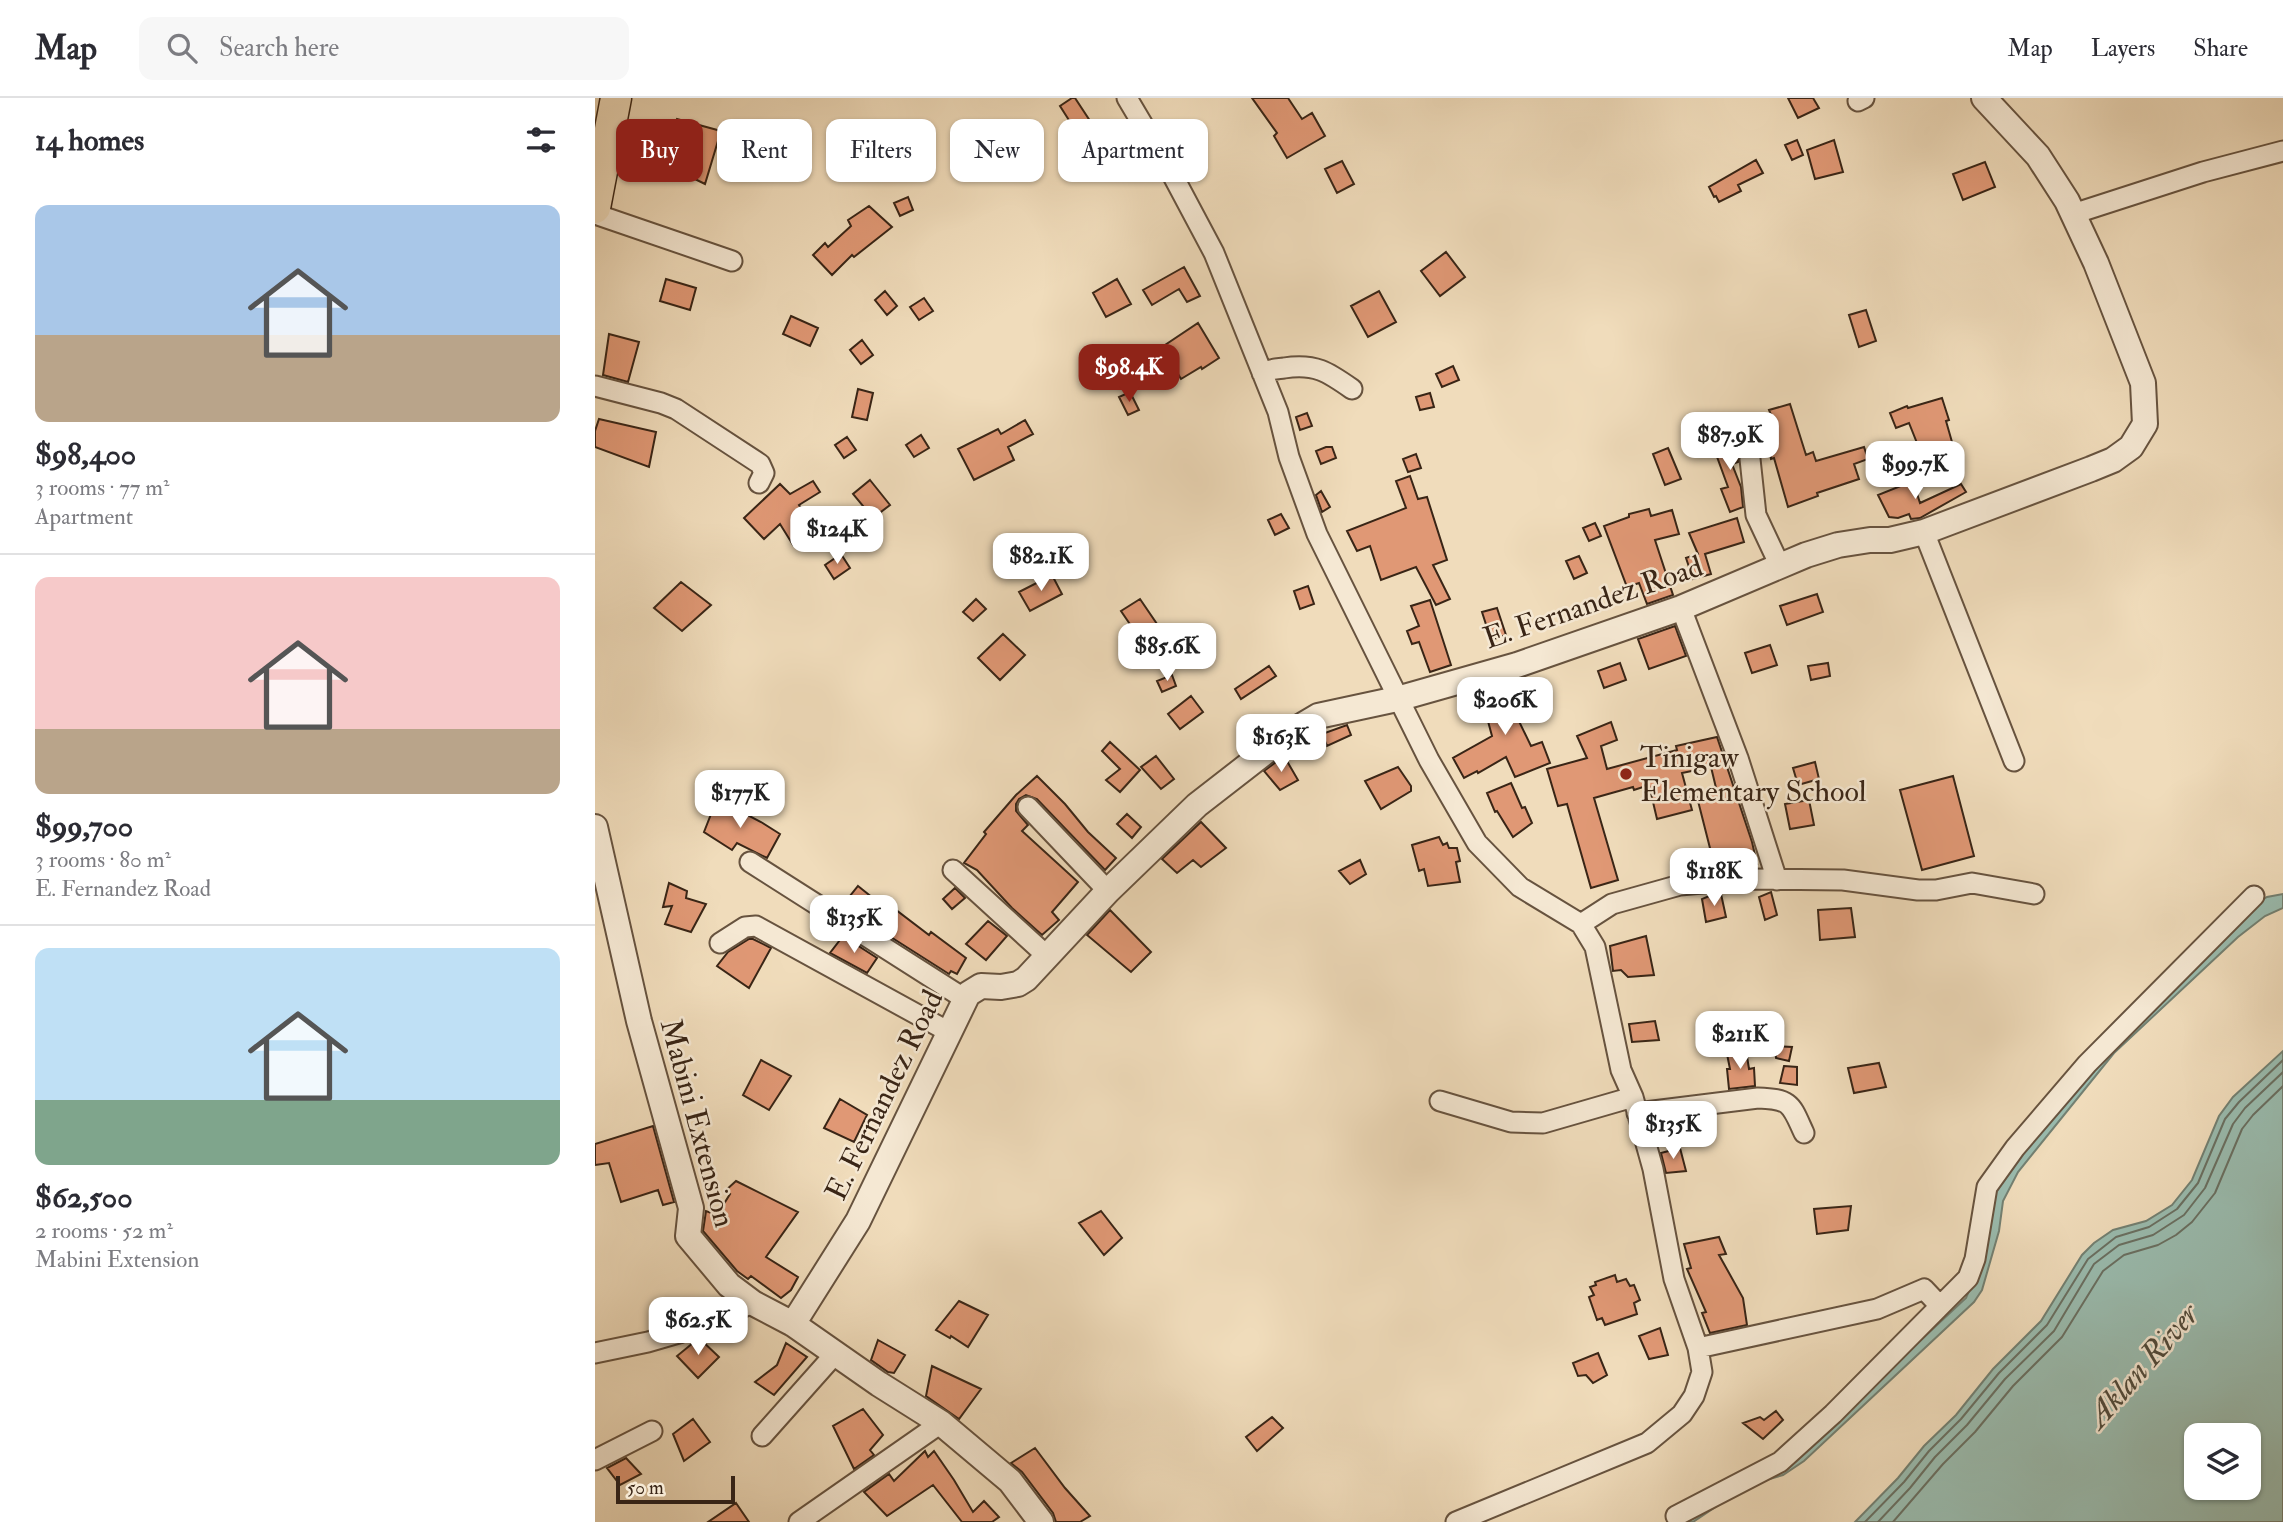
<!DOCTYPE html>
<html lang="en">
<head>
<meta charset="utf-8">
<style>
	body { margin:0; font-family:"IM FELL Double Pica",serif; background:#f7f7f7; color:#2b2b33; height:100vh; display:flex; flex-direction:column; font-size:26px; white-space:nowrap }
	* { box-sizing:border-box; margin:0 }
	p { font-size:23px; color:#7c7c81 }
	.icon { flex:none; width:38px; height:38px; fill:none; stroke:currentColor; stroke-width:2; stroke-linecap:round; stroke-linejoin:round }
	.map { position:relative; flex:1; overflow:hidden }
	.side { display:flex; flex-direction:column; background:#fff; width:595px }
	.side>* { flex:none }
	.hud { position:absolute; left:21px; top:21px; width:665px; height:63px; display:flex; gap:14px }
	.fabs { position:absolute; left:1589px; top:1325px; display:grid; gap:14px }
	.fabs a { display:grid; place-items:center; width:77px; height:77px; border-radius:14px; background:#fff; box-shadow:0 2px 5px #0004; font-size:35px }
	.scale { position:absolute; left:21px; bottom:18px; width:119px; box-sizing:border-box; padding-left:7px; border:4px solid #392516; border-top:0; font-size:19px; line-height:24px; white-space:nowrap; color:#392516; -webkit-text-stroke:5px #f5e8d3; paint-order:stroke }
	.price { position:absolute; translate:-50% -60px; padding:0 16px; border-radius:14px; background:#fff; color:#222; font-size:23px; line-height:46px; filter:drop-shadow(0 2px 4px #0008) }
	.price::after { content:''; position:absolute; left:50%; top:42px; width:21px; height:16px; margin-left:-10px; background:inherit; clip-path:polygon(0 0,100% 0,50% 100%) }
	.price.active { background:#8f2418; color:#fff }
	ul { padding:0; list-style:none }
	li { display:grid; align-content:center; gap:14px; height:371px; padding:0 35px }
	li+li { border-top:2px solid #e1e1e2 }
	li span { display:grid; place-items:center; height:217px; border-radius:14px; color:#555 }
	li>.icon { margin-inline-start:auto }
	span .icon { width:126px; height:126px; fill:#fffc; stroke-width:1 }
	li b { font-size:30px }
	h2 { display:flex; justify-content:space-between; align-items:center; height:84px; padding:0 35px; font-size:30px }
	.tag { padding:0 24px; border-radius:14px; background:#fff; box-shadow:0 2px 5px #0004; font-size:24px; line-height:63px }
	.tag.active { background:#8f2418; color:#fff }
	header { display:flex; align-items:center; gap:42px; box-sizing:border-box; height:98px; padding:0 35px; background:#fff; border-bottom:2px solid #e1e1e2 }
	header strong { font-size:33px }
	nav { display:flex; gap:38px; margin-inline-start:auto; font-size:24px }
	.search { width:490px; height:63px; background:#f7f7f7; display:flex; align-items:center; gap:18px; box-sizing:border-box; padding:0 24px; border-radius:14px; color:#7c7c81; font-size:26px }
	main { display:flex; flex:1; min-height:0 }
	.map>svg:first-child { display:block }
</style>
</head>
<body>
<header>
<strong>Map</strong>
<div class="search"><svg class="icon" aria-label="search" viewBox="0 0 24 24"><circle cx="10" cy="10" r="6"/><path d="M15 15l6 6"/></svg>Search here</div>
<nav><a>Map</a><a>Layers</a><a>Share</a></nav>
</header>
<main>
<section class="side">
<h2>14 homes<svg class="icon" aria-label="filters" viewBox="0 0 24 24"><path d="M4 7h16M4 17h16"/><circle cx="9" cy="7" r="2"/><circle cx="15" cy="17" r="2"/></svg></h2>
<ul>
<li><span style="background:linear-gradient(#a9c7e8 60%,#b9a48a 0)"><svg class="icon" aria-label="home" viewBox="0 0 24 24"><path d="M3 11l9-7 9 7M6 9v11h12V9"/></svg></span><div><b>$98,400</b><p>3 rooms · 77 m²</p><p>Apartment</p></div></li>
<li><span style="background:linear-gradient(#f6c9c9 70%,#b9a48a 0)"><svg class="icon" aria-label="home" viewBox="0 0 24 24"><path d="M3 11l9-7 9 7M6 9v11h12V9"/></svg></span><div><b>$99,700</b><p>3 rooms · 80 m²</p><p>E. Fernandez Road</p></div></li>
<li><span style="background:linear-gradient(#bfe0f5 70%,#7fa58c 0)"><svg class="icon" aria-label="home" viewBox="0 0 24 24"><path d="M3 11l9-7 9 7M6 9v11h12V9"/></svg></span><div><b>$62,500</b><p>2 rooms · 52 m²</p><p>Mabini Extension</p></div></li>
</ul>
</section>
<div class="map">
<svg width="1688" height="1424" viewBox="0 0 1688 1424">
	<rect width="100%" height="100%" fill="#f0dcbb"/>
	<filter id="stains"><feTurbulence type="fractalNoise" baseFrequency=".00286" numOctaves="4"/><feColorMatrix values="0 0 0 0 .2 0 0 0 0 .09 0 0 0 0 .02 0 0 0 .5 -.17"/></filter>
	<radialGradient id="worn" r=".72"><stop offset=".6" stop-color="#630" stop-opacity="0"/><stop offset="1" stop-color="#630" stop-opacity=".3"/></radialGradient>
	<!-- water -->
	<path fill="#9abcaf" stroke="#738072" stroke-width="2" fill-rule="evenodd" d="M1688 796V810L1670 818 1643 839 1519 955 1423 1074 1408 1103 1404 1133 1387 1192 1379 1204 1209 1363 1188 1377 1168 1383 1128 1404 1098 1424H1092L1120 1400 1188 1371 1371 1200 1382 1175 1396 1097 1410 1070 1511 951 1657 808 1672 799Z
		M1688 953V1424H1260L1303 1380 1329 1348 1361 1317 1398 1271 1446 1223 1487 1157 1499 1145 1518 1132 1551 1123 1577 1107 1597 1082 1624 1018 1638 999ZM1654 1337V1390H1601V1337Z"/>
	<g fill="none" stroke-linecap="round" stroke-linejoin="round">
		<!-- shore -->
		<path stroke="#6a7062" stroke-width="2" d="M1270 1424 1309 1384 1334 1353 1366 1321 1404 1275 1452 1227 1493 1161 1521 1139 1554 1129 1582 1111 1603 1085 1630 1021 1644 1004 1688 962
			M1283 1424 1315 1390 1340 1359 1372 1327 1410 1281 1459 1233 1499 1166 1524 1147 1558 1137 1589 1117 1610 1090 1638 1026 1650 1010 1688 974
			M1298 1424 1348 1366 1380 1334 1418 1288 1467 1239 1508 1173 1529 1157 1563 1147 1581 1137 1597 1124 1620 1095 1647 1031 1658 1017 1688 988"/>
	</g>
	<!-- building -->
	<path fill="#e09875" stroke="#392516" stroke-width="2" d="M477 0H480L499 29 484 38 465 8Z
		M657 0H693L707 21 717 15 730 38 692 60 679 38 682 35Z
		M1193 0H1218L1224 10 1203 20Z
		M82 21 126 33 110 86 65 64Z
		M1202 42 1208 57 1197 62 1190 47Z
		M1239 42 1248 74 1220 81 1212 52Z
		M438 59 445 76 432 81 425 63Z
		M1161 62 1168 75 1143 87 1146 93 1124 104 1121 98 1119 99 1114 89Z
		M747 63 759 86 742 95 730 71Z
		M1390 64 1400 89 1368 102 1358 76Z
		M313 99 318 112 305 118 299 105Z
		M274 108 297 129 259 159 257 157 237 177 218 157 230 145 233 149 256 128 253 122Z
		M851 154 870 179 845 198 826 173Z
		M589 169 605 198 592 204 584 191 557 207 548 192Z
		M71 181 101 190 95 212 65 203Z
		M522 181 536 206 511 219 498 195Z
		M290 193 302 208 292 217 280 202Z
		M784 193 801 224 773 239 756 208Z
		M329 200 338 213 324 222 315 209Z
		M1271 212 1281 243 1264 249 1254 217Z
		M196 218 223 230 215 248 188 236Z
		M603 225 624 260 607 271 606 269 586 281 567 249Z
		M14 236 44 244 33 284 8 277Z
		M267 242 278 257 266 266 255 252Z
		M858 268 864 282 847 289 841 276Z
		M263 291 278 295 272 322 257 319Z
		M535 294 544 312 533 317 524 299Z
		M835 295 839 309 825 312 821 299Z
		M1347 300 1354 322 1351 323 1359 351 1348 354 1351 358 1330 365 1314 325 1301 330 1295 315 1312 308 1313 310Z
		M1195 306 1211 357 1218 354 1221 363 1269 349 1273 361 1259 366 1264 381 1222 395 1223 398 1193 409 1179 360 1176 361 1172 338 1177 337 1173 320 1177 319 1174 312Z
		M712 315 717 328 705 332 701 319Z
		M4 321 61 334 54 369 0 349V333Z
		M430 322 438 336 413 349 419 362 379 382 363 351 403 331 406 336Z
		M326 337 334 350 319 359 311 347Z
		M1137 338 1144 356 1143 364 1137 366 1146 389 1148 409 1135 414 1126 391 1133 389 1117 345Z
		M252 339 261 352 249 360 240 347Z
		M731 349H737L741 360 726 366 721 353Z
		M1073 350 1086 381 1070 387 1058 356Z
		M821 356 826 370 813 374 808 361Z
		M815 378 823 401 832 399 852 462 838 467 855 501 841 507 821 469 786 482 775 448 762 453 752 433 811 410 801 383Z
		M275 382 295 407 278 420 258 396Z
		M218 383 225 394 204 407 221 433 198 447 185 426 169 441 149 420 185 386 195 396Z
		M1318 383 1325 405 1366 386 1371 394 1325 420 1316 421 1314 416 1303 420 1294 419 1283 397Z
		M726 393 735 409 727 414 721 397Z
		M1054 411 1056 418 1077 412 1084 436 1060 442 1078 497 1052 506 1044 485 1032 489 1009 428 1034 419V416Z
		M686 416 694 430 680 437 673 422Z
		M1142 420 1149 444 1110 456 1116 476 1098 481 1091 460 1103 456 1094 435Z
		M1000 425 1006 438 994 443 988 430Z
		M454 437 463 450 450 458 442 444Z
		M246 456 255 470 239 481 230 467Z
		M984 458 992 475 979 481 971 463Z
		M457 477 467 496 435 513 424 494Z
		M86 484 116 507 87 533 59 510Z
		M713 488 719 506 705 511 699 493Z
		M1222 496 1228 514 1192 527 1185 508Z
		M381 501 391 511 378 523 368 514Z
		M545 501 562 526 543 538 526 513Z
		M835 502 856 567 835 574 824 544 817 546 812 533 824 528 816 508Z
		M902 510 911 537 896 542 887 514Z
		M1080 528 1091 558 1054 571 1043 541Z
		M408 536 430 557 405 582 383 560Z
		M1175 547 1182 567 1157 575 1150 555Z
		M1025 565 1031 582 1009 590 1003 573Z
		M1233 565 1235 578 1216 582 1213 568Z
		M674 568 681 578 646 601 640 591Z
		M577 577 581 588 567 594 562 583Z
		M932 584 941 608 920 615 936 648 947 644 955 665 920 679 911 659 883 675 882 673 869 680 858 660 897 638 887 601 916 593 915 590Z
		M596 598 608 614 585 631 573 616Z
		M1016 624 1022 642 1006 648 1012 671 1082 652 1081 648 1122 639 1157 744 1162 766 1131 771 1126 752 1116 754 1102 699 1122 694 1116 669 1087 675 1097 712 1062 721 1054 687 1039 692 1038 689 999 700 1023 782 996 790 972 706 963 708 952 671 992 660 982 638Z
		M752 627 756 637 732 648 727 636Z
		M515 644 545 672 525 694 511 682 525 671 507 653Z
		M561 658 579 681 566 691 546 669Z
		M689 658 703 682 685 692 669 673Z
		M1220 664 1224 681 1203 687 1198 670Z
		M803 669 816 688V693L786 711 770 683Z
		M442 678 470 706 493 734 521 760 510 772 442 701 431 697 424 701 421 706V713L433 727 427 733 483 784 457 814 464 822 447 837 417 810 382 772 369 765 391 736 389 734 421 697Z
		M1358 678 1379 758 1327 772 1305 692Z
		M916 685 927 710 930 709 937 725 918 739 902 713 900 714 892 695Z
		M122 701 166 724 185 736 172 760 142 745 137 752 109 734Z
		M1214 702 1219 727 1195 731 1190 706Z
		M532 716 546 729 537 740 522 726Z
		M606 724 631 750 606 769 598 762 582 775 567 761Z
		M844 739 848 747 852 745 854 750H862L865 763 861 764 865 784 833 788 829 771 824 773 817 747Z
		M765 762 771 776 755 786 744 773Z
		M74 785 92 793 91 800 111 806 96 834 70 826 77 808 68 809Z
		M263 788 298 816 301 812 334 837 336 834 371 860 362 876 356 873 354 876 247 808Z
		M360 790 370 800 357 811 348 801Z
		M1176 794 1182 817 1170 822 1164 799Z
		M1119 796H1126L1131 819 1111 824 1107 801Z
		M1256 810 1260 839 1225 842 1223 812Z
		M515 812 556 854 536 874 492 837Z
		M393 823 412 838 391 862 371 846Z
		M248 838 282 860 272 875 235 855Z
		M1051 838 1059 877 1033 879 1026 872 1018 873 1015 848Z
		M154 841H158L176 850 154 890 122 868 133 854Z
		M1060 923 1064 942 1037 944 1034 926Z
		M1180 948 1197 949 1194 963 1181 960Z
		M1151 952 1154 971 1159 970 1160 988 1134 991 1132 971H1135L1132 956Z
		M166 962 196 978 174 1012 148 997Z
		M1284 965 1291 989 1259 995 1253 970Z
		M1189 968 1202 969V987L1185 985Z
		M245 1001 272 1017 259 1044 229 1030Z
		M58 1028 79 1104 68 1107 63 1092 26 1104 14 1065 0 1067V1046Z
		M1085 1050 1091 1073 1071 1075 1066 1055Z
		M141 1083 203 1114 171 1159 203 1179 196 1192 186 1200 156 1178 153 1181 142 1173 108 1133 111 1113 122 1117 135 1096 130 1093Z
		M1256 1108 1253 1132 1222 1136 1219 1111Z
		M506 1113 527 1140 509 1157 484 1125Z
		M1124 1139 1131 1156 1124 1157 1148 1200 1152 1227 1115 1235 1107 1215 1111 1214 1092 1171 1096 1170 1089 1146Z
		M1020 1177 1022 1184 1031 1181 1035 1188 1039 1187 1045 1202 1039 1205 1042 1216 1010 1227 1007 1220 1002 1222 994 1199 999 1197 995 1189 1001 1187 1000 1184Z
		M364 1203 393 1217 373 1249 356 1238 355 1240 341 1232Z
		M1065 1230 1073 1257 1054 1261 1044 1238Z
		M104 1240 124 1259 103 1280 82 1258Z
		M283 1242 310 1257 299 1275 293 1274 276 1262Z
		M191 1245 212 1259 179 1297 160 1284 182 1267Z
		M1003 1255 1012 1277 998 1285 991 1277 983 1278 978 1265Z
		M337 1268 386 1291 364 1321 331 1298Z
		M268 1311 288 1337 275 1352 279 1357 259 1371 238 1328Z
		M1181 1313 1188 1322 1168 1341 1148 1325 1165 1319 1169 1322Z
		M677 1319 688 1330 662 1353 651 1339Z
		M98 1321 115 1344 89 1363 78 1336Z
		M440 1350 470 1390 495 1418 485 1424H461L458 1415 427 1374 416 1365Z
		M330 1353 333 1359 339 1353 359 1382 378 1414 389 1403 404 1419 397 1424H367L338 1387 292 1418 269 1394 294 1376 299 1383Z
		M31 1360 46 1376 25 1387 12 1370Z
		M141 1405 154 1424H113Z"/>
	<g fill="none" stroke-linecap="round" stroke-linejoin="round">
		<!-- minor casing -->
		<g stroke="#67533f" stroke-width="23">
			<path id="minor" d="M532 0 577 76 619 155 683 314 694 359 722 436 834 662 882 745 925 789 986 826 1000 849 1026 972 1038 999 1058 1071 1079 1181 1103 1250 1107 1274 1099 1298 1087 1316 1052 1345 861 1424
				M1263 3 1269 0
				M0 116 137 163
				M1478 116 1608 74 1688 53
				M667 275C674 271 681 271 689 270 720 265 733 274 757 291
				M0 288 66 305 81 311 165 366 169 375 164 385
				M1155 361 1161 417 1185 468
				M1329 434 1419 663
				M1086 510 1143 660 1182 782
				M433 709 513 793
				M155 764 370 901
				M358 772 451 857
				M986 826 1017 806 1085 787 1153 781 1248 782 1323 792H1341L1377 785 1439 796
				M125 845 150 829 161 828 354 934
				M845 1003 916 1024 948 1025 1038 999
				M1042 1015 1163 1000C1197 1001 1196 1007 1209 1035
				M1103 1250 1282 1211 1329 1191 1345 1208
				M0 1255 53 1244 84 1235 158 1205
				M167 1338 240 1256
				M0 1362 57 1333
				M1081 1418 1185 1364 1238 1316 1373 1180 1380 1161 1392 1089 1420 1050 1492 966 1659 798
				M204 1424 346 1325"/>
		</g>
		<!-- tertiary casing -->
		<g stroke="#67533f" stroke-width="28">
			<path id="tertiary" d="M0 729 44 923 96 1110 93 1138 134 1187 158 1205 198 1226 284 1286 346 1325 415 1383 446 1424
				M198 1226 263 1123 373 896 386 888 406 889 423 886 431 881 513 793 602 707 696 634 723 618 802 601 922 567 1086 510 1211 457 1243 447 1275 442H1295L1329 434 1496 371 1518 362 1536 349 1550 326 1548 285 1501 165 1472 103 1443 58 1389 0"/>
		</g>
		<!-- primary casing -->
		<g stroke="#392516" stroke-width="33">
			<path id="primary" d="M0 110 21 0"/>
		</g>
		<!-- minor -->
		<use href="#minor" stroke="#f5e8d3" stroke-width="19"/>
		<!-- tertiary -->
		<use href="#tertiary" stroke="#f5e8d3" stroke-width="24"/>
		<!-- primary -->
		<use href="#primary" stroke="#f0dcbb" stroke-width="30"/>
	</g>
	<!-- markers -->
	<circle fill="#8f2418" stroke="#f5e8d3" stroke-width="2.5" cx="1031" cy="676" r="7"/>
	<g text-anchor="middle" stroke-width="5" stroke-linejoin="round" paint-order="stroke">
		<!-- street labels -->
		<g font-size="30" fill="#392516" stroke="#f5e8d3">
			<text transform="translate(998 504) rotate(-19)" y="10">E. Fernandez Road</text>
			<text transform="translate(289 997) rotate(-64)" y="10">E. Fernandez Road</text>
			<text transform="translate(103 1025) rotate(75)" y="10">Mabini Extension</text>
		</g>
		<!-- poi labels -->
		<g font-size="30" fill="#392516" stroke="#f5e8d3" text-anchor="start">
			<text x="1045" y="669">Tinigaw<tspan x="1045" dy="34">Elementary School</tspan></text>
		</g>
		<!-- water labels -->
		<g font-size="32" font-style="italic" fill="#514b3c" stroke="#f5e8d3">
			<text transform="translate(1547 1267) rotate(-49)" y="11">Aklan River</text>
		</g>
	</g>
	<rect width="100%" height="100%" filter="url(#stains)"/>
	<rect width="100%" height="100%" fill="url(#worn)"/>
</svg>
<div class="fabs">
<a><svg class="icon" aria-label="layers" viewBox="0 0 24 24"><path d="M12 4l9 5-9 5-9-5zM3 14l9 5 9-5"/></svg></a>
</div>
<div class="scale">50 m</div>
<b class="price active" style="left:534px;top:306px">$98.4K</b>
<b class="price" style="left:1135px;top:374px">$87.9K</b>
<b class="price" style="left:1320px;top:403px">$99.7K</b>
<b class="price" style="left:242px;top:468px">$124K</b>
<b class="price" style="left:446px;top:495px">$82.1K</b>
<b class="price" style="left:572px;top:585px">$85.6K</b>
<b class="price" style="left:910px;top:639px">$206K</b>
<b class="price" style="left:686px;top:676px">$163K</b>
<b class="price" style="left:145px;top:732px">$177K</b>
<b class="price" style="left:1119px;top:810px">$118K</b>
<b class="price" style="left:259px;top:857px">$135K</b>
<b class="price" style="left:1145px;top:973px">$211K</b>
<b class="price" style="left:1078px;top:1063px">$135K</b>
<b class="price" style="left:103px;top:1259px">$62.5K</b>
<div class="hud">
<a class="tag active">Buy</a>
<a class="tag">Rent</a>
<a class="tag">Filters</a>
<a class="tag">New</a>
<a class="tag">Apartment</a>
</div>
</div>
</main>
</body>
</html>
